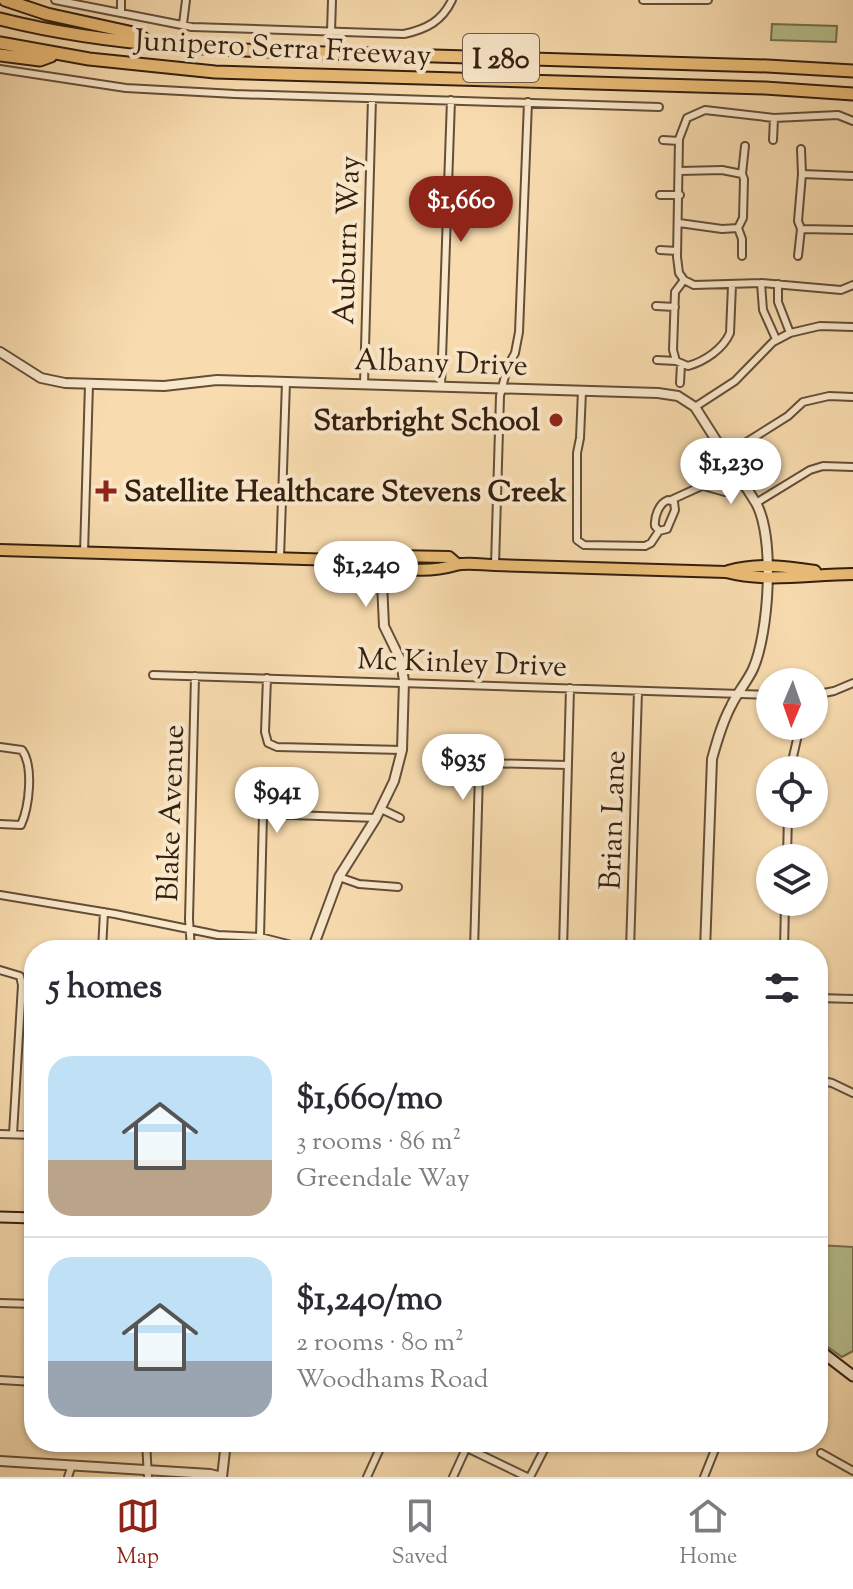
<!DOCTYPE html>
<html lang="en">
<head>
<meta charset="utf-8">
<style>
	body { margin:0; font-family:"Sorts Mill Goudy",serif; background:#f2f2f3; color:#2b2b33; height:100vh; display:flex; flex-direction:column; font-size:30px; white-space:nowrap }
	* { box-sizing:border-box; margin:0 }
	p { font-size:26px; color:#7c7c81 }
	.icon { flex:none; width:44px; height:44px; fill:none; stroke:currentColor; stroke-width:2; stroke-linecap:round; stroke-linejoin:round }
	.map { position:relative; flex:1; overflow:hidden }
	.panel { position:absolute; left:24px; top:940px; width:804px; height:512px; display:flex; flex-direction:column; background:#fff; border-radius:32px; box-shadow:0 2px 6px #0004 }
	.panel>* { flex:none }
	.needle { width:52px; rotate:182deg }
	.tools { position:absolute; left:756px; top:668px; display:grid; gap:16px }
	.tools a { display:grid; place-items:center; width:72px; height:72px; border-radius:50%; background:#fff; box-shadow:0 2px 6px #0004; font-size:40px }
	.price { position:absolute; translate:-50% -68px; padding:0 18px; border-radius:28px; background:#fff; color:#222; font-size:26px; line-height:52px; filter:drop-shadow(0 2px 4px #0008) }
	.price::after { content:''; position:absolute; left:50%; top:48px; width:24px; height:18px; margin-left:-12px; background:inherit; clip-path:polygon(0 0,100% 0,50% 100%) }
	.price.selected { background:#8f2418; color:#fff }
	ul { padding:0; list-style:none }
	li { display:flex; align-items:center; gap:24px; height:200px; padding:0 24px }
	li+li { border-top:2px solid #e1e1e2 }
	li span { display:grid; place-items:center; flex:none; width:224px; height:160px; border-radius:24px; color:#555 }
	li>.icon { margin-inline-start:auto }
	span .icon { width:96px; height:96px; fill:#fffc; stroke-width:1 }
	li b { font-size:34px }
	h2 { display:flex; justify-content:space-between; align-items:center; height:96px; padding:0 24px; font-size:34px }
	.tabs { display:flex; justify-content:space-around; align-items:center; height:112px; border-top:2px solid #e1e1e2; background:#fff; font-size:22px; color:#7c7c81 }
	.tabs a { display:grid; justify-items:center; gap:4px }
	.tabs .selected { color:#8f2418 }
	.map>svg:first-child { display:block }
</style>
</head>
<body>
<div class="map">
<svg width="853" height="1477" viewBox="0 0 853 1477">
	<rect width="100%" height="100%" fill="#f8dcaf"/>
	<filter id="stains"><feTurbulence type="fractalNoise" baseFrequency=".0025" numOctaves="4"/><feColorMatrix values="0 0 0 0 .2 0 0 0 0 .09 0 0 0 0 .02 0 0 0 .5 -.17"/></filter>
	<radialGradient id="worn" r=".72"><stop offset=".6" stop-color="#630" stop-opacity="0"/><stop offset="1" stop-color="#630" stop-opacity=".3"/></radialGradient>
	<!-- green -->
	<path fill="#b7c28f" stroke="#757050" stroke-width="2" d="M772 24 837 26 836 42 771 40Z
		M818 1245 853 1247V1351L842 1357 818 1340Z"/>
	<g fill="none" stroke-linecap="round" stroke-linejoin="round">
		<!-- minor casing -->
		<g stroke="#644e38" stroke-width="10">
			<path id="minor" d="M55 0 192 27 404 34C427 29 442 21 452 0
				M643 0H708
				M121 12V0
				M183 24 186 0
				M331 32 332 0
				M0 69 126 88 235 94 659 107
				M853 121 838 115 774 118 705 110 687 118 679 139 677 257 679 273 684 280 694 285 761 283 841 290 853 285
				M663 140 679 141
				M773 140 774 118
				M680 171 722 170 742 174
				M802 174 853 176
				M660 195H680
				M679 223 722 229 738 228
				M801 229 853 230
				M660 250 677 251
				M742 256V239L738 228 743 218 744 179 742 174 745 146
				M798 256 801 229 798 221 802 174 801 149
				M684 280 675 292 673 350 676 361 688 366C705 361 723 349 730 333L732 285
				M761 283 763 310 776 339
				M778 284V302L790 333
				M656 306 675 307
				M657 360 676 361
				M680 383 681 364
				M364 384 372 98
				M441 386 451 100
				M582 391 580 438 577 453V540L584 545 645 546 651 543 659 531
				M695 407 735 381 773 342 790 333 820 326 853 327
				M726 455 788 416 803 402 829 396 853 397
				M704 486 725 492 744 484
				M668 500 674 502 675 510 667 529 659 531 655 526C654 517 659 503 668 500Z
				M671 500 704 485 724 483 739 475
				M756 503 810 470 823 466 853 467
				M84 553 89 384
				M280 558 286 382
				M495 565 500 396 507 368 515 353 519 332 528 102
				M153 675 770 695
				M267 678 265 732 268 743 277 747 402 750
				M814 695 834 691 853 683
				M0 747 22 750C34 767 29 807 21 825L0 824
				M790 770 800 726
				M381 809 400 818
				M787 858 788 814
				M339 877 359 884 398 887
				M0 895 115 914 218 935 260 937 311 950
				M260 937 263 814 376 818
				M102 950 104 912
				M191 950 189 919 195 676
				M474 950 479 773 484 763 567 765
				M563 950 570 688
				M630 950 638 691
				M784 950 785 902
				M0 970 20 976 22 985 13 1134
				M818 998 853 999
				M818 1080 832 1083 853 1093
				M0 1134 34 1135
				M0 1303 34 1304
				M0 1380 34 1382
				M146 1442 148 1477
				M467 1448 527 1477
				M821 1453 853 1471
				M68 1477 72 1465
				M367 1477 383 1442
				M453 1477 469 1442
				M530 1477 548 1442
				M704 1477 718 1442"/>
		</g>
		<!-- tertiary casing -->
		<g stroke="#644e38" stroke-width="12">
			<path id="tertiary" d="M0 352 41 378 65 383 164 386 217 380 658 393 678 396 695 407 756 503C775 537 769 633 753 669 747 682 737 693 731 706 722 723 717 741 712 759L705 950
				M312 950 339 877 376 818 394 781 402 750 404 681 401 661 384 626 381 561
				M0 1461 210 1474 222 1477
				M222 1477 226 1442"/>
		</g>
		<!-- secondary casing -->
		<g stroke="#331f10" stroke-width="13">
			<path id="secondary" d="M0 1217 34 1218
				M818 1349 853 1376"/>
		</g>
		<!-- primary casing -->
		<g stroke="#331f10" stroke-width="14">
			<path id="primary" d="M0 550 370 561H381L393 556 449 557 457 564
				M381 561C402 573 435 571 456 565 467 562 484 565 495 565L726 572C769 583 810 574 853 574
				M728 571C758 563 785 566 815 571"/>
		</g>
		<!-- motorway casing -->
		<g stroke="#331f10" stroke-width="15">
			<path id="motorway" d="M5 0 47 14 138 34 149 43
				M0 19C119 49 245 51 367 54 501 58 634 62 767 66L853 71
				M0 43 89 59 215 72 765 88 853 94
				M0 55 40 60 51 56"/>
		</g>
		<!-- minor -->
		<use href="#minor" stroke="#fae8cb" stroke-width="6"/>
		<!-- tertiary -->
		<use href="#tertiary" stroke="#fae8cb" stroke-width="8"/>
		<!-- secondary -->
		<use href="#secondary" stroke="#fae8cb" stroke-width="9"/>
		<!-- primary -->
		<use href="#primary" stroke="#ecbe78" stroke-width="10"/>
		<!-- motorway -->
		<use href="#motorway" stroke="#ecbe78" stroke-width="11"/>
	</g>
	<!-- markers -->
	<g fill="#8f2418" stroke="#fae8cb" stroke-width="3">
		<circle cx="556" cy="420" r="8"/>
		<path d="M102 479h8v8h8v8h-8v8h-8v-8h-8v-8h8z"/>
	</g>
	<g text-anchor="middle" stroke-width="8" stroke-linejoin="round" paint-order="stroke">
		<!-- shield labels -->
		<rect fill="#fae8cb" stroke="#6f5b48" stroke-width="2" x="463" y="34" width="76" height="48" rx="6"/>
		<g font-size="28" font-weight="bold" fill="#331f10">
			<text x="501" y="68">I 280</text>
		</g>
		<!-- street labels -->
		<g font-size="30" fill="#331f10" stroke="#fae8cb">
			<text transform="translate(283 47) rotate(3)" y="10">Junipero Serra Freeway</text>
			<text transform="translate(346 240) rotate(-88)" y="10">Auburn Way</text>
			<text transform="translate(441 362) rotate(2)" y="10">Albany Drive</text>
			<text transform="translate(462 662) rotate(2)" y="10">Mc Kinley Drive</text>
			<text transform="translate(170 813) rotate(-88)" y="10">Blake Avenue</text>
			<text transform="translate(612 820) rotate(-88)" y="10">Brian Lane</text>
		</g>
		<!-- poi labels -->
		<g font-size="30" font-weight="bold" fill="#331f10" stroke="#fae8cb" text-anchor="end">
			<text x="540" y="430">Starbright School</text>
			<text x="124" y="501" text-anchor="start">Satellite Healthcare Stevens Creek</text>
		</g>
	</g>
	<rect width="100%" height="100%" filter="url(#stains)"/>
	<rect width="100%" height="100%" fill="url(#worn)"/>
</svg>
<div class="tools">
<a><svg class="needle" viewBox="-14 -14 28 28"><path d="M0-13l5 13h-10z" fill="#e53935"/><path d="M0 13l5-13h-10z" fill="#7c7c81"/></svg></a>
<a><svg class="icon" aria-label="locate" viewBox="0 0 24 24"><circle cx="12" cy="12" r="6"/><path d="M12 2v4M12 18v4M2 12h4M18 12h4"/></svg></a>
<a><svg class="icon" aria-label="layers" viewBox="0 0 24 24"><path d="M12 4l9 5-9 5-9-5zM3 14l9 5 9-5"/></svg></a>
</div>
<b class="price selected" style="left:461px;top:244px">$1,660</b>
<b class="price" style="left:731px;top:506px">$1,230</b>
<b class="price" style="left:366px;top:609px">$1,240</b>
<b class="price" style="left:463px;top:802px">$935</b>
<b class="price" style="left:277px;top:835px">$941</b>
<section class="panel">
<h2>5 homes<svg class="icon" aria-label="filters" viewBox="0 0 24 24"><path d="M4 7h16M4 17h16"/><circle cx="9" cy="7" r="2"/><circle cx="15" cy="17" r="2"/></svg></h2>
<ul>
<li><span style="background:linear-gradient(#bfe0f5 65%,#b9a48a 0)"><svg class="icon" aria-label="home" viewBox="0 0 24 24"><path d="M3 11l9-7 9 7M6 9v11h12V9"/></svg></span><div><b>$1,660/mo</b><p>3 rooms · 86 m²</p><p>Greendale Way</p></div></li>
<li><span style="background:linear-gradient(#bfe0f5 65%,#9aa5b1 0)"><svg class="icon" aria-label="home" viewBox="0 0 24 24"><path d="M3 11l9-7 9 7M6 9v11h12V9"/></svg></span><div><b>$1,240/mo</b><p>2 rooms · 80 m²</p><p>Woodhams Road</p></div></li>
</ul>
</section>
</div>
<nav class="tabs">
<a class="selected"><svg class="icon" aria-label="map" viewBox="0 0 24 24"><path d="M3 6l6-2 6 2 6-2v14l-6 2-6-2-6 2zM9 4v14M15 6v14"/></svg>Map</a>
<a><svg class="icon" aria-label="saved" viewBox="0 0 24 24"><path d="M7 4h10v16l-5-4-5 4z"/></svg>Saved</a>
<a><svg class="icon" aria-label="home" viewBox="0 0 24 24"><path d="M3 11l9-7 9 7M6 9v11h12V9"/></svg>Home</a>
</nav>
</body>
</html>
